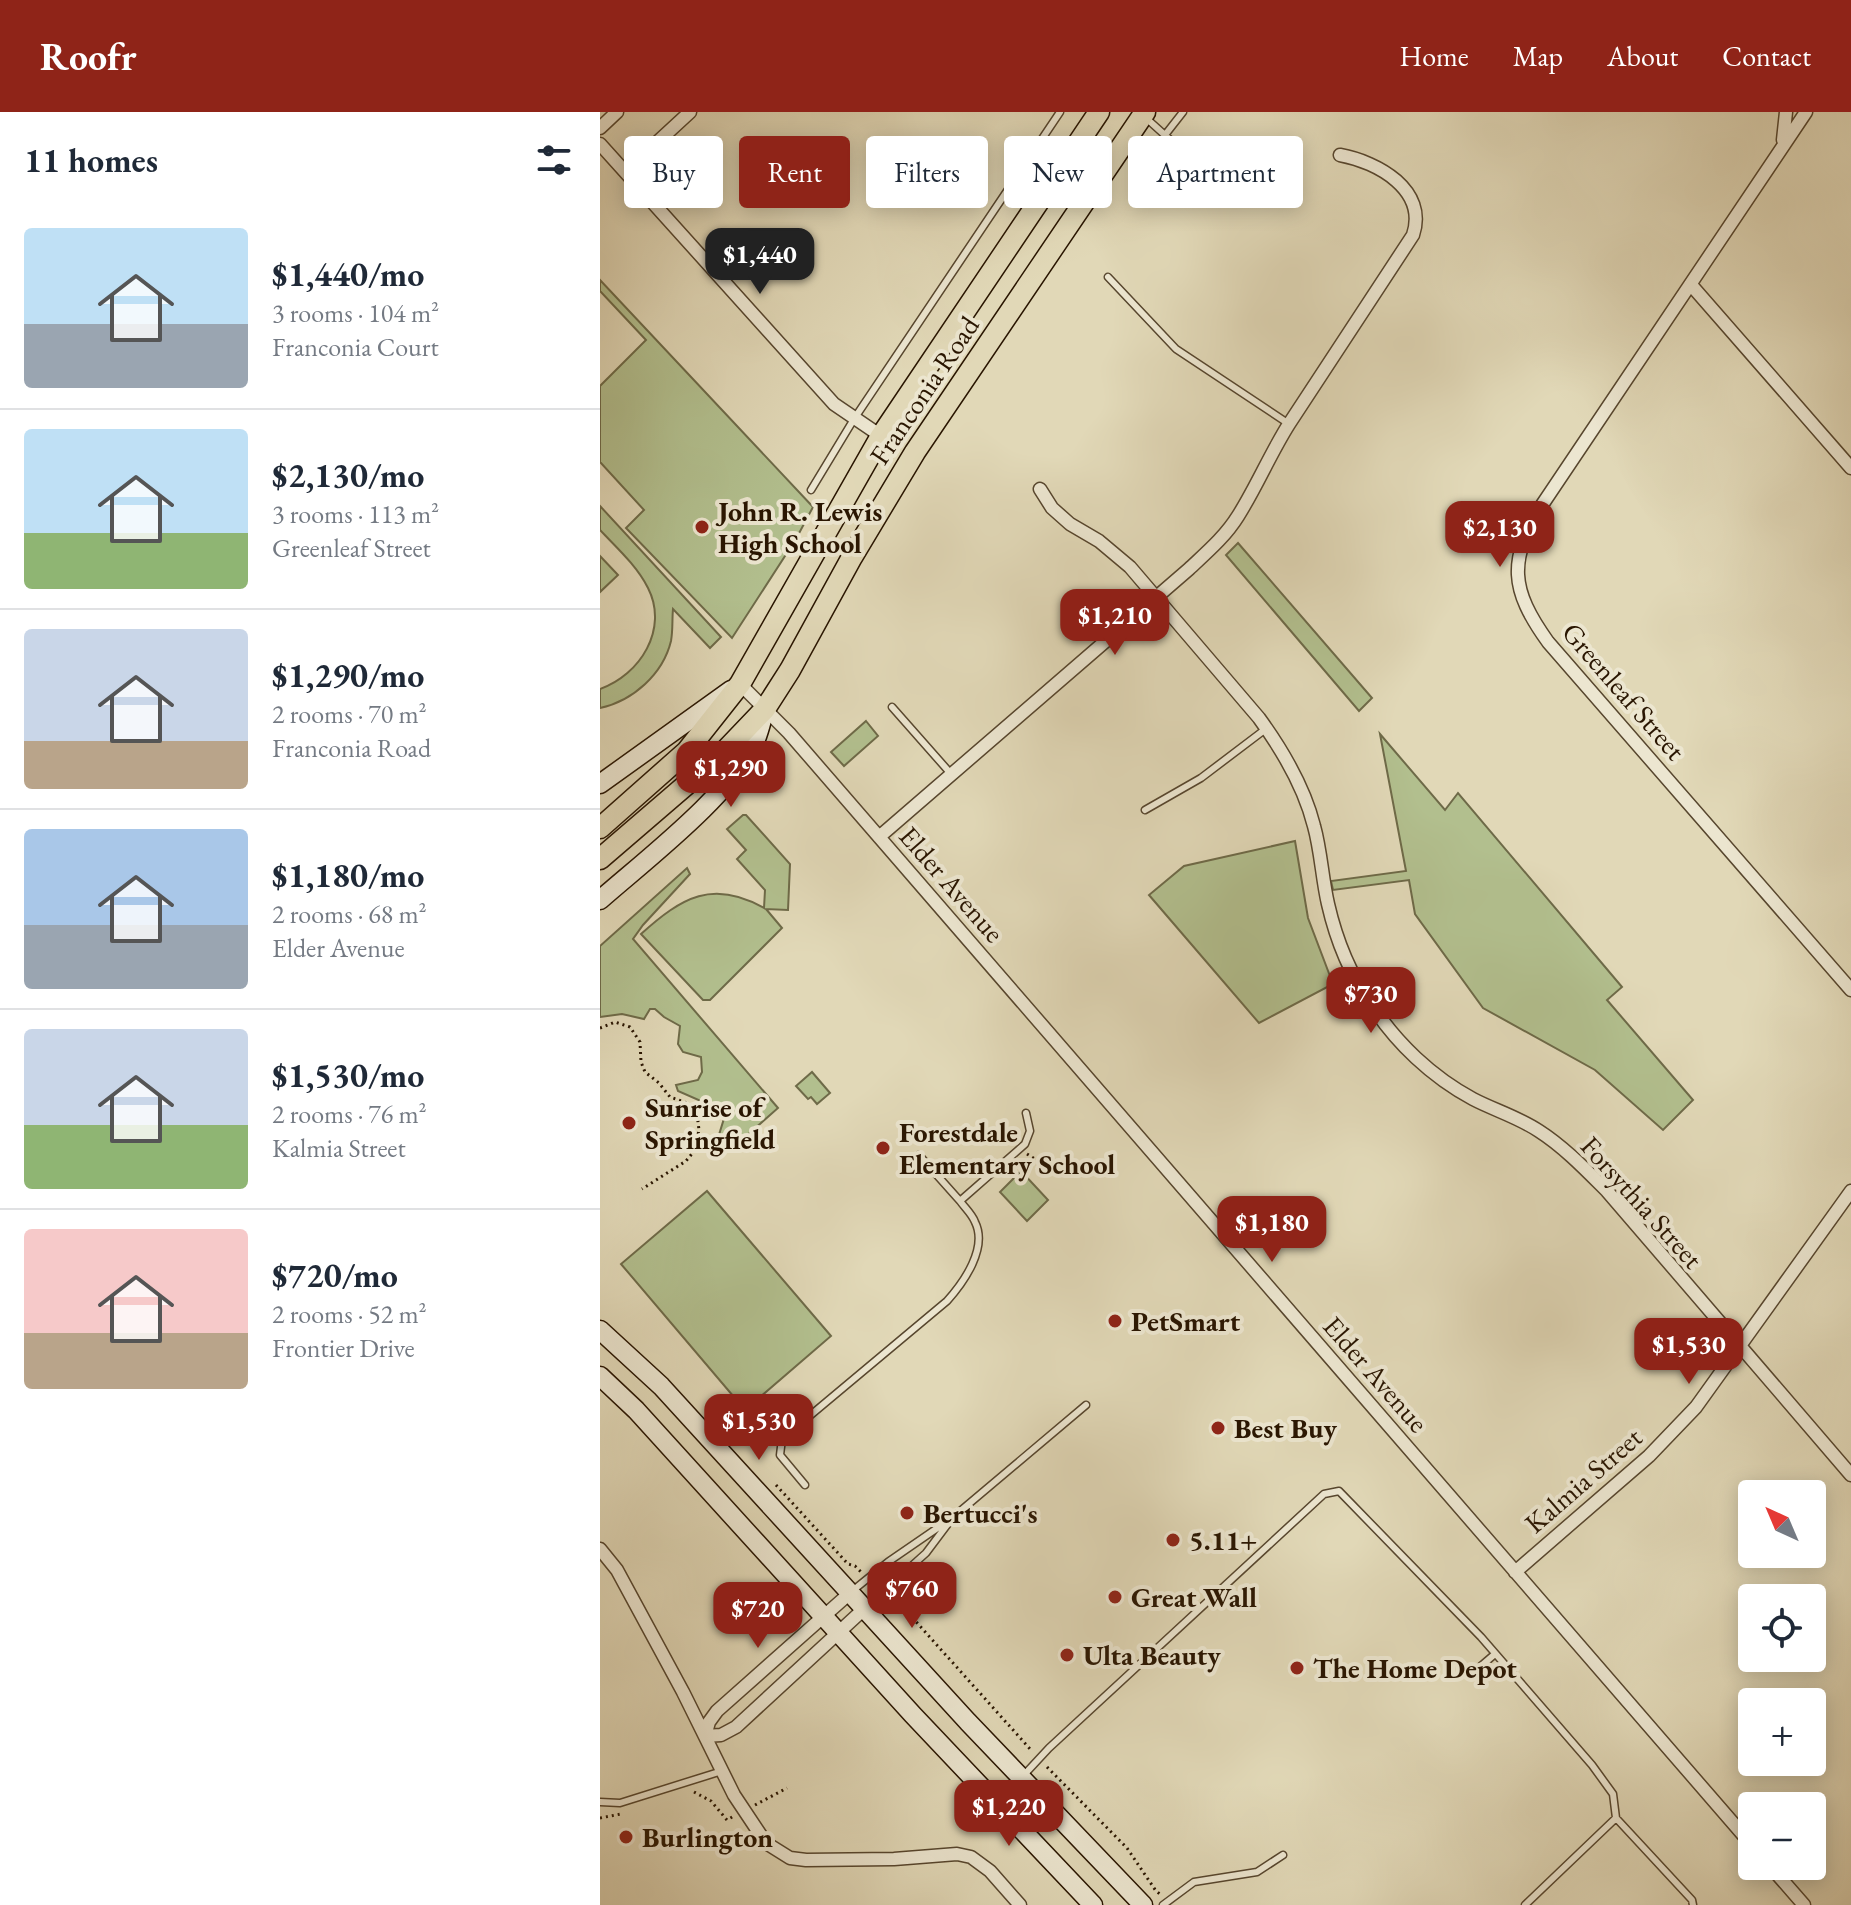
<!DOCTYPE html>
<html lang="en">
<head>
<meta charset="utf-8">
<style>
	body { margin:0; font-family:"EB Garamond",serif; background:#f2f2f3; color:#1f2937; height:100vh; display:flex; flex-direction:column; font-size:30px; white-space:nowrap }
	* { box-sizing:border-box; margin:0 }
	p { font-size:26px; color:#747a83 }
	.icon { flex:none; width:44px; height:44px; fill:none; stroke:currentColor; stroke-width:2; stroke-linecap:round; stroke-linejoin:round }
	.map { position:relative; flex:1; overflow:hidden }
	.drawer { display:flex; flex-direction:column; background:#fff; width:600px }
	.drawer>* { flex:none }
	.top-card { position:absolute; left:24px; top:24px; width:760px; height:72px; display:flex; gap:16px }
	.needle { width:52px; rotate:316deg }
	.buttons { position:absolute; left:1138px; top:1368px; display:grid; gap:16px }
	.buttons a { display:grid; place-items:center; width:88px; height:88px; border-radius:8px; background:#fff; box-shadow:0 4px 20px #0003; font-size:40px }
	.price { position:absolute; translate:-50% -68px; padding:0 18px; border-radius:16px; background:#8f2418; color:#fff; font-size:26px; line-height:52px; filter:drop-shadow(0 2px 4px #0008) }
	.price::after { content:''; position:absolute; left:50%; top:48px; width:24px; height:18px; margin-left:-12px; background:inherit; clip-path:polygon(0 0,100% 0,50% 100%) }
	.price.selected { background:#222; color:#fff }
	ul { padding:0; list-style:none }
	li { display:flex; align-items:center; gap:24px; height:200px; padding:0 24px }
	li+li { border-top:2px solid #e0e1e3 }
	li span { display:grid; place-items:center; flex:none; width:224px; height:160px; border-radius:8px; color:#555 }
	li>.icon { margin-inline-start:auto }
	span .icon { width:96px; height:96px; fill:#fffc; stroke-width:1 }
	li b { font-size:34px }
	h2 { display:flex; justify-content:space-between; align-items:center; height:96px; padding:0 24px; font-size:34px }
	.tag { padding:0 28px; border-radius:8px; background:#fff; box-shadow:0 4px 20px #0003; font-size:28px; line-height:72px }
	.tag.selected { background:#8f2418; color:#fff }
	header { display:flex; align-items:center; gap:48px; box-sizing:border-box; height:112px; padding:0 40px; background:#8f2418; color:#fff }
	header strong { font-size:38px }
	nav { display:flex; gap:44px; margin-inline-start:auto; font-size:28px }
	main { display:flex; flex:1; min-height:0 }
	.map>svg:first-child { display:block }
</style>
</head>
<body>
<header>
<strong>Roofr</strong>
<nav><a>Home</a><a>Map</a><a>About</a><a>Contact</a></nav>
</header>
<main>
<section class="drawer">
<h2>11 homes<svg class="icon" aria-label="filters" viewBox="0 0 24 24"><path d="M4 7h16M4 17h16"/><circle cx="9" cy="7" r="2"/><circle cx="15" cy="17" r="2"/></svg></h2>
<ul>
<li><span style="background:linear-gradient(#bfe0f5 60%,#9aa5b1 0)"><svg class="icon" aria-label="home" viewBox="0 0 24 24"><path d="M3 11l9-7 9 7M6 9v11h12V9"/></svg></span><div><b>$1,440/mo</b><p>3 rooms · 104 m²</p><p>Franconia Court</p></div></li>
<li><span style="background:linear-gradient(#bfe0f5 65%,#8fb573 0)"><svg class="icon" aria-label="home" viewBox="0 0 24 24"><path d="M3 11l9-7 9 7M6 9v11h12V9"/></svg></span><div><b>$2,130/mo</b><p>3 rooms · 113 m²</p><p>Greenleaf Street</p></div></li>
<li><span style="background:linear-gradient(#c9d6e8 70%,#b9a48a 0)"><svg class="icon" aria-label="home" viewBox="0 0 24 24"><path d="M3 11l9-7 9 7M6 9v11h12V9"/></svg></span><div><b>$1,290/mo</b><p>2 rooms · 70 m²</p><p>Franconia Road</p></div></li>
<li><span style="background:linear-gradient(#a9c7e8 60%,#9aa5b1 0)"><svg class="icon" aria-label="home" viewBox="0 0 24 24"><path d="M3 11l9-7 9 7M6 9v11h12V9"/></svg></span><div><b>$1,180/mo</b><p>2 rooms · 68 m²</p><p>Elder Avenue</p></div></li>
<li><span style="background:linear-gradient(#c9d6e8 60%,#8fb573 0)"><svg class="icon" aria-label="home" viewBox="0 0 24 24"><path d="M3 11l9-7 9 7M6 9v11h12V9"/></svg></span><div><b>$1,530/mo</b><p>2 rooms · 76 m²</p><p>Kalmia Street</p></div></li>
<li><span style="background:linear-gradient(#f6c9c9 65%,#b9a48a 0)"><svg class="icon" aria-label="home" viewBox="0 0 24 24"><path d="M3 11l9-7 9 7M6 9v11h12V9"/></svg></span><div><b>$720/mo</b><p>2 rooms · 52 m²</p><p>Frontier Drive</p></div></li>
</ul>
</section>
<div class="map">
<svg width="1251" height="1793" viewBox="0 0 1251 1793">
	<rect width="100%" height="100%" fill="#e1d8b7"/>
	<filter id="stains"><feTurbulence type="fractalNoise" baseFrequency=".0025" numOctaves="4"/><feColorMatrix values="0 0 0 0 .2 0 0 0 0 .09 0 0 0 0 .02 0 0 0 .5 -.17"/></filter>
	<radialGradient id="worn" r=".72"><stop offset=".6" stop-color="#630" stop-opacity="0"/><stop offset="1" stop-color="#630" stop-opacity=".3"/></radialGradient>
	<!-- green -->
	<path fill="#b2bf8e" stroke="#6e6a48" stroke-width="2" d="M0 168 213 395 196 427 132 526 26 416 44 398 0 350V274L46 228 0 179Z
		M0 394 121 525 110 536 73 497C72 507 73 518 71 529 63 562 33 589 0 596V577C40 563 69 517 48 476 37 454 17 436 0 418Z
		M638 431 772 586 759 599 626 443Z
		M0 444 18 463 0 480Z
		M266 609 278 624 244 654 231 640Z
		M780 622 845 698 858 681 1022 875 1007 888 1093 988 1063 1018 995 958 883 896 815 802 809 768 733 778 731 769 806 759Z
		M143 703H146L190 752 188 798 166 797 182 816 110 888H103L41 822C82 785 113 767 164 796L165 778 137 747 146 738 127 717Z
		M695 729 708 806 733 872 659 911 549 783 584 754Z
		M87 756 90 762 43 813 33 827 178 996 136 1033 118 1026 126 1000 78 979 76 973 98 968 102 960 101 945 83 940 78 932 80 914 64 905 55 897H50L44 907 22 902 0 905V834Z
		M212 960 230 981 217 992 211 985 208 987 196 974Z
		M421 1059 448 1088 427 1109 400 1080Z
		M107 1079 231 1224 145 1298 21 1152Z"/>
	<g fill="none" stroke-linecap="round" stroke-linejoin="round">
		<!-- service casing -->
		<g stroke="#57462e" stroke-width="9">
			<path id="service" d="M546 6 577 34
				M565 23 583 0
				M508 165 576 237 689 312
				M211 378 254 307 460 0
				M292 595 352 663
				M545 698 601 666 667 616
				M319 1043 360 1089 425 1032 430 1019 426 1001
				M205 1373 180 1343 182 1327 347 1189C364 1170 388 1136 375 1110 372 1102 365 1096 360 1089
				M251 1480 288 1450 352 1406 486 1293
				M266 1495 326 1441 350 1409
				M881 1554 895 1542
				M423 1664 449 1636 724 1382 739 1379 881 1525 992 1653 1013 1682 1016 1706
				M0 1690 20 1691 122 1659
				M563 1793 594 1770 657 1760 683 1743
				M925 1793 1016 1706 1092 1788 1093 1793"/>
		</g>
		<!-- minor casing -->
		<g stroke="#57462e" stroke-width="15">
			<path id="minor" d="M1206 0 942 393C908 449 910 477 948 530L1251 878
				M0 16 17 0
				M1183 28 1186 0
				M0 32 234 292 281 324
				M25 60 90 0
				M1092 174 1251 356
				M440 377 452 396 470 412 499 429 530 455 659 606C683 639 704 674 714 714 721 739 722 766 728 792 736 827 750 862 771 892 796 931 832 965 873 987 894 998 918 1005 939 1019 964 1035 986 1058 1007 1079L1251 1363
				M140 572 189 621 1152 1733
				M279 725 589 457C606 441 625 425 638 404 657 374 670 342 689 312 730 249 771 186 813 123 828 78 778 50 740 43
				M0 1437 17 1458 83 1580 134 1683 166 1731 190 1746 206 1748 294 1747 357 1742 371 1745 390 1759 420 1793
				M915 1460 1049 1344 1096 1295 1251 1079
				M250 1481 117 1599 109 1610 105 1624 121 1623 136 1615 264 1497
				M1170 1754 1204 1793"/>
		</g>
		<!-- secondary casing -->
		<g stroke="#291501" stroke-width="21">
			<path id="secondary" d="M0 672 131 578
				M0 788C43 750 136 679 156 627 160 617 162 607 165 597
				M0 1218 61 1274 368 1610 543 1793
				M0 1264 36 1298 313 1603 493 1793"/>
		</g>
		<!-- primary casing -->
		<g stroke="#291501" stroke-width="23">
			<path id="primary" d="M0 716 87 639 140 572 281 324 499 0
				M0 747 122 642 165 597 190 558 252 445 315 340 545 0"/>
		</g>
		<!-- path -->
		<path stroke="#291501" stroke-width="3" stroke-dasharray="2 4" stroke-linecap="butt" d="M0 916 15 910 30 915 40 930 41 950 45 960 59 971 70 985 90 992 97 1002 99 1018 95 1038 86 1049 42 1077
			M427 1042 435 1047 461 1051
			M176 1373 248 1452 255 1454 262 1461
			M289 1490 293 1493H301L431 1638
			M447 1655 527 1736 556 1779 561 1783
			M94 1680 111 1689 127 1708 134 1704
			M155 1693 187 1676
			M0 1706 21 1702"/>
		<!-- service -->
		<use href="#service" stroke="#ece6d0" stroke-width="6"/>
		<!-- minor -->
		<use href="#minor" stroke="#ece6d0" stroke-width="12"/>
		<!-- secondary -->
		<use href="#secondary" stroke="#ece6d0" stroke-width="18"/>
		<!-- primary -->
		<use href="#primary" stroke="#e1d8b7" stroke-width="20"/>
	</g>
	<!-- markers -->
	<g fill="#8f2418" stroke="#ece6d0" stroke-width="3">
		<circle cx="102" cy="415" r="8"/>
		<circle cx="29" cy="1011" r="8"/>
		<circle cx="283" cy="1036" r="8"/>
		<circle cx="515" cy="1209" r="8"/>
		<circle cx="618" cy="1316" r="8"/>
		<circle cx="307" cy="1401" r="8"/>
		<circle cx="573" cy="1428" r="8"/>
		<circle cx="515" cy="1485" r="8"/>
		<circle cx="467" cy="1543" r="8"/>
		<circle cx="697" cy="1556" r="8"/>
		<circle cx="26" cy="1725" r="8"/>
	</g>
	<g text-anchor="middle" stroke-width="8" stroke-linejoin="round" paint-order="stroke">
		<!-- street labels -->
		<g font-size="28" fill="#291501" stroke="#ece6d0">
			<text transform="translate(324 278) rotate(-56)" y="10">Franconia Road</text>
			<text transform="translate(1024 579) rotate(49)" y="10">Greenleaf Street</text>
			<text transform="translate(352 772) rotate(49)" y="10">Elder Avenue</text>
			<text transform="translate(1042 1090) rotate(48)" y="10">Forsythia Street</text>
			<text transform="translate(776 1262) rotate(49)" y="10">Elder Avenue</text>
			<text transform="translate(983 1368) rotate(-41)" y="10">Kalmia Street</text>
		</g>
		<!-- poi labels -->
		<g font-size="28" font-weight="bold" fill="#291501" stroke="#ece6d0" text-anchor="start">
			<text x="118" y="409">John R. Lewis<tspan x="118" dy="32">High School</tspan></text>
			<text x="45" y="1005">Sunrise of<tspan x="45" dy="32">Springfield</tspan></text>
			<text x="299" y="1030">Forestdale<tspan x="299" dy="32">Elementary School</tspan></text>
			<text x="531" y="1219">PetSmart</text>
			<text x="634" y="1326">Best Buy</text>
			<text x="323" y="1411">Bertucci's</text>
			<text x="589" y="1438">5.11+</text>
			<text x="531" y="1495">Great Wall</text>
			<text x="483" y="1553">Ulta Beauty</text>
			<text x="713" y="1566">The Home Depot</text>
			<text x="42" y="1735">Burlington</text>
		</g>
	</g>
	<rect width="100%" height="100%" filter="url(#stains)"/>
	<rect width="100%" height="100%" fill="url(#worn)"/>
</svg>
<div class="buttons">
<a><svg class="needle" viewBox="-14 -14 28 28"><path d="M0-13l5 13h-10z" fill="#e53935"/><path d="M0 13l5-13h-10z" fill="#747a83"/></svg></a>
<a><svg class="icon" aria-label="locate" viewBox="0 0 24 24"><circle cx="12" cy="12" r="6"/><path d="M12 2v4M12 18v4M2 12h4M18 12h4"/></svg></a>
<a>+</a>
<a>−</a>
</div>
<b class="price selected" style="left:160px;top:184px">$1,440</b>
<b class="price" style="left:900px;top:457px">$2,130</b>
<b class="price" style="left:515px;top:545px">$1,210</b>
<b class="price" style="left:131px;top:697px">$1,290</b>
<b class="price" style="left:771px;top:923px">$730</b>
<b class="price" style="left:672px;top:1152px">$1,180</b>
<b class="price" style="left:1089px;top:1274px">$1,530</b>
<b class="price" style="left:159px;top:1350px">$1,530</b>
<b class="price" style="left:312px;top:1518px">$760</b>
<b class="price" style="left:158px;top:1538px">$720</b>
<b class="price" style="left:409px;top:1736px">$1,220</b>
<div class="top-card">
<a class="tag">Buy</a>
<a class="tag selected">Rent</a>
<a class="tag">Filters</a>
<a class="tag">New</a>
<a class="tag">Apartment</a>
</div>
</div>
</main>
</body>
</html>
